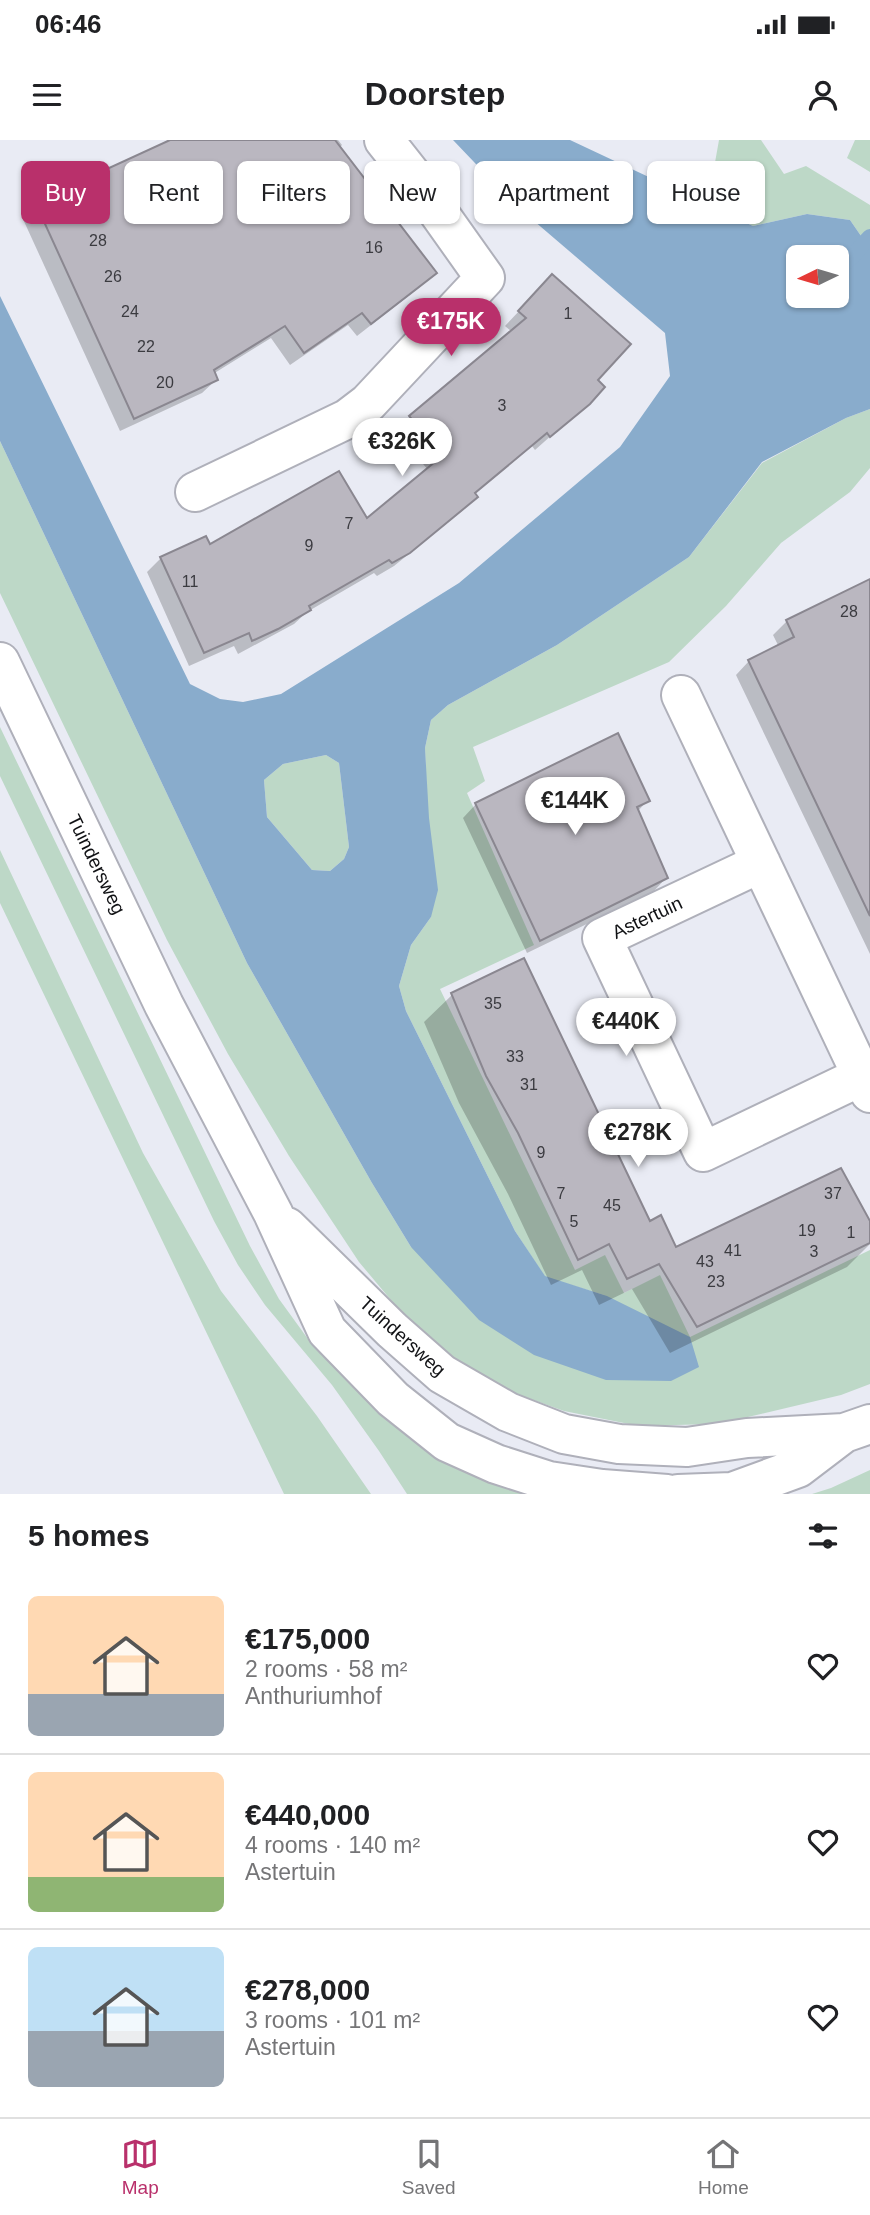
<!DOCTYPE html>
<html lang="en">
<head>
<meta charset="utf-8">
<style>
	body { margin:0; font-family:Helvetica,sans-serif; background:#f6f6f6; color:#202124; height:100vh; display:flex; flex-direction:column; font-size:26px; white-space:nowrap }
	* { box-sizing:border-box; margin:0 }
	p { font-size:23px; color:#757577 }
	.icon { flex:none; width:38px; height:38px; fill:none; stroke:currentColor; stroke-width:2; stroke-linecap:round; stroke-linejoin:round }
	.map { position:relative; height:1354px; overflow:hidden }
	.sheet { display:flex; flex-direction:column; background:#fff; flex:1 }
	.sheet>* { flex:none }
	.guide { position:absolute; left:21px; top:21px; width:830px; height:63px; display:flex; gap:14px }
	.needle { width:46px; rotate:265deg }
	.tools { position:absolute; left:786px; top:105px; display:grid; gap:14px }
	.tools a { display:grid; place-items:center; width:63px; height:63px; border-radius:10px; background:#fff; box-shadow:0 2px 5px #0004; font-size:35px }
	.price { position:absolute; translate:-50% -60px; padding:0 16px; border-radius:24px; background:#fff; color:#222; font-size:23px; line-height:46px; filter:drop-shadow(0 2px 4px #0008) }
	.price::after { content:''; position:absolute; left:50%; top:42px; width:21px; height:16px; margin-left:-10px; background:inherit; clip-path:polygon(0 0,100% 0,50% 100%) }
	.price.on { background:#b9306b; color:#fff }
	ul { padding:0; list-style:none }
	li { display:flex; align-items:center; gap:21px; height:175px; padding:0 28px }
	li+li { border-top:2px solid #e0e0e0 }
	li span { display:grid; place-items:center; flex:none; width:196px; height:140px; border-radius:10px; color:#555 }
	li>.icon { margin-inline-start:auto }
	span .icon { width:84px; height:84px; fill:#fffc; stroke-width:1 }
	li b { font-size:30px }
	h2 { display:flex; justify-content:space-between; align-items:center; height:84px; padding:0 28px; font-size:30px }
	.pill { padding:0 24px; border-radius:10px; background:#fff; box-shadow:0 2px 5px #0004; font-size:24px; line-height:63px }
	.pill.on { background:#b9306b; color:#fff }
	.status { display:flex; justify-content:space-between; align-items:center; height:49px; padding:0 35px; background:#fff; direction:ltr }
	.status svg { height:19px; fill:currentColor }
	header { display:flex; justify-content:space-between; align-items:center; height:91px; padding:0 28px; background:#fff; font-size:32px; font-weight:800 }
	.dock { display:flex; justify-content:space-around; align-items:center; height:98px; border-top:2px solid #e0e0e0; background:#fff; font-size:19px; color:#757577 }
	.dock a { display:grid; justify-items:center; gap:4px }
	.dock .on { color:#b9306b }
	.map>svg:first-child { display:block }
</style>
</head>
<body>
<div class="status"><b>06:46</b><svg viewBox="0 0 49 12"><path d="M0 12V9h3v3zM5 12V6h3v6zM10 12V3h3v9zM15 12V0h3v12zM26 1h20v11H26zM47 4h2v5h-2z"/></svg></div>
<header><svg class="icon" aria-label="menu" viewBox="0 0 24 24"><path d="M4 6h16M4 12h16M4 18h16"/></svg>Doorstep<svg class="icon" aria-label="person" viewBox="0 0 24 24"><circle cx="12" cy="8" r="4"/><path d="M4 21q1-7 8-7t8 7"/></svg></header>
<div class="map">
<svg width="870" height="1354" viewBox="0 0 870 1354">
	<rect width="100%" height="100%" fill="#e9ebf4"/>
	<!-- green -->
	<path fill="#bdd8c7" d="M719 0H761L784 34 806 26 870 65V109L850 80 807 74 753 86 696 59 714 28Z
		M855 0H870V32L847 18Z
		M870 269V328L850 352 781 403 726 466 669 522 473 607 485 641 467 653 534 805 440 849 575 1130 605 1115 624 1153 660 1135 690 1197 870 1110V1244L841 1255 735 1280 713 1284 639 1286 564 1271 506 1250 448 1215 401 1172 359 1122 289 1016 228 914 167 800 0 453V301L247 823 372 1043 411 1107 607 1156 545 1137 515 1091 406 871 399 846 411 805 431 777 425 608 431 580 448 565 557 505 689 417 762 323 846 278Z
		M0 587 250 1106 279 1159 308 1199 342 1236 388 1278 535 1354H407L379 1311 332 1245 265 1165 238 1125 214 1081 0 636Z
		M326 615 339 623 349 707 344 719 330 731 312 730 267 677 264 640 283 624Z
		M0 710 143 1013 221 1151 317 1276 371 1354H284L0 763Z
		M870 1330V1354H812L831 1348Z"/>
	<!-- water -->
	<path fill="#89accc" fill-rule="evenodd" d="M453 0H570L753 86 807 74 850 80 870 109V269L846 278 762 322 689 417 557 505 448 565 431 580 425 608 429 678 438 750 431 777 411 805 399 846 406 871 515 1091 545 1136 607 1156 690 1197 699 1227 671 1241 606 1240 534 1215 479 1180 411 1107 372 1043 247 823 0 301V156L190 544 220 559 243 562 281 554 459 443 620 307 670 236 665 193 513 63ZM798 117H836V156H798ZM326 615 339 623 349 707 344 719 330 731 312 730 267 677 264 640 283 624Z"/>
	<!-- shadow -->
	<path fill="#0003" d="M168 0H338L342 5 339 8 435 132 421 146 357 196 348 185 290 225 271 198 213 234 216 240 202 253 120 291 22 77 36 64 143 14Z
		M538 151 596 241 589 262 535 310 532 306 495 337 474 354 476 357 462 371 394 426 377 436 374 433 307 472 294 484 238 514 234 506 189 526 147 432 161 418 209 407 366 381 428 330 396 291 512 192 505 186Z
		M870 441V814L736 535 749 521 779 507 773 495 787 481Z
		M648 660 637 672 666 738 653 752 527 813 463 678 476 664Z
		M523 821 649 1083 675 1109 870 1089V1104L847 1127 670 1213 632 1149 599 1165 582 1130 551 1145 508 1054 459 963 424 882 452 855Z"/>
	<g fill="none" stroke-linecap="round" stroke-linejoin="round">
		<!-- stream -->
		<path stroke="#89accc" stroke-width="16" d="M836 133 870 97"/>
	</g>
	<!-- building -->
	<path fill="#bab7c0" stroke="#8a8790" stroke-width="2" d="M170 0H335L437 133 371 184 362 173 304 213 285 186 214 230 218 240 134 279 35 62Z
		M552 134 631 204 598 240 605 247 590 264 550 297 547 293 475 353 478 357 410 413 392 423 389 420 309 466 311 470 278 489 252 501 249 493 204 513 160 417 206 396 210 404 339 331 367 378 442 316 409 276 526 178 518 171Z
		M870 439V776L748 520 794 497 786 480Z
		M618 593 650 661 637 667 668 738 540 801 475 663Z
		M524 818 650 1081 661 1075 676 1107 841 1028 870 1081V1103L697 1187 659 1124 627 1139 609 1104 578 1120 518 993 486 936 451 853Z"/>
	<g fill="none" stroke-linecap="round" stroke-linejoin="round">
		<!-- street casing -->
		<g stroke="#afb0ba" stroke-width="42">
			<path id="street" d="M195 352 347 279 368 263 485 138 414 38 384 0
				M681 555 870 953
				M761 723 602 798 703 1012 862 936"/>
		</g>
		<!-- secondary casing -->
		<g stroke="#afb0ba" stroke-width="42">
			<path id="secondary" d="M0 522 164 865 273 1073 327 1191 393 1259 447 1302 496 1324 549 1341 602 1349 667 1354
				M287 1087 392 1190 442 1234 508 1272 564 1294 619 1304 687 1307 747 1298 844 1293
				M678 1354 732 1352 798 1328 844 1293 870 1284"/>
		</g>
		<!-- street -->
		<use href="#street" stroke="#fff" stroke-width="38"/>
		<!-- secondary -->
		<use href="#secondary" stroke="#fff" stroke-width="38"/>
	</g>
	<g text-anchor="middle" stroke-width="7" stroke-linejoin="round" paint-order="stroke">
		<!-- number labels -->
		<g font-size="16" fill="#3b3b40">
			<text x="98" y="106">28</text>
			<text x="374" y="113">16</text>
			<text x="113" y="142">26</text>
			<text x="130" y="177">24</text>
			<text x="568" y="179">1</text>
			<text x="146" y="212">22</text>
			<text x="165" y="248">20</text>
			<text x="502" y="271">3</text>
			<text x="349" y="389">7</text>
			<text x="309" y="411">9</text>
			<text x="190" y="447">11</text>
			<text x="849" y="477">28</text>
			<text x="493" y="869">35</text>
			<text x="515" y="922">33</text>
			<text x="529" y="950">31</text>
			<text x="541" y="1018">9</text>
			<text x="561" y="1059">7</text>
			<text x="833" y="1059">37</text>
			<text x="612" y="1071">45</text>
			<text x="574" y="1087">5</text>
			<text x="807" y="1096">19</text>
			<text x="851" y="1098">1</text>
			<text x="733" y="1116">41</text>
			<text x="814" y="1117">3</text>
			<text x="705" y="1127">43</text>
			<text x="716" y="1147">23</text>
		</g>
		<!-- street labels -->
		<g font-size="19" fill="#111215" stroke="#fff">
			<text transform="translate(97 724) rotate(64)" y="7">Tuindersweg</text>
			<text transform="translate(647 777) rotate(-25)" y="7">Astertuin</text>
			<text transform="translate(403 1196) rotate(42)" y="7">Tuindersweg</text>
		</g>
	</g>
</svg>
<div class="tools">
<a><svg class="needle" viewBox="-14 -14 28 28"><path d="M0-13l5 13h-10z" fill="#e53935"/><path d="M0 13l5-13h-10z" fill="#757577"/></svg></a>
</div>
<b class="price on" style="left:451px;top:218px">€175K</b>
<b class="price" style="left:402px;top:338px">€326K</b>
<b class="price" style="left:575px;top:697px">€144K</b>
<b class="price" style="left:626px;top:918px">€440K</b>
<b class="price" style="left:638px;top:1029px">€278K</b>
<div class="guide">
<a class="pill on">Buy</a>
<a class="pill">Rent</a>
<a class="pill">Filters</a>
<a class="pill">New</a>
<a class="pill">Apartment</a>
<a class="pill">House</a>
</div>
</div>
<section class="sheet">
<h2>5 homes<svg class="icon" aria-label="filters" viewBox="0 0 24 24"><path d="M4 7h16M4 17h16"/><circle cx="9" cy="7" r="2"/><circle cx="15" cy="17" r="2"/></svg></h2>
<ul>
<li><span style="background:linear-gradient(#ffd9b3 70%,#9aa5b1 0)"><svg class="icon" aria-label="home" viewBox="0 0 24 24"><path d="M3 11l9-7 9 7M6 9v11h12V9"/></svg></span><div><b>€175,000</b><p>2 rooms · 58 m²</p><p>Anthuriumhof</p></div><svg class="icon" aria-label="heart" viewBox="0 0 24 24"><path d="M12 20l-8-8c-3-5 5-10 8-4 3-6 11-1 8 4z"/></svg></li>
<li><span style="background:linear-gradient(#ffd9b3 75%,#8fb573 0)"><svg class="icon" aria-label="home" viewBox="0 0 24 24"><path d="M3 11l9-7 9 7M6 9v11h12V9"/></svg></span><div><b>€440,000</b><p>4 rooms · 140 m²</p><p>Astertuin</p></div><svg class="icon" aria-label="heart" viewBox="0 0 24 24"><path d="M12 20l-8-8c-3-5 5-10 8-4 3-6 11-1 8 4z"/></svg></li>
<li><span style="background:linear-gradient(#bfe0f5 60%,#9aa5b1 0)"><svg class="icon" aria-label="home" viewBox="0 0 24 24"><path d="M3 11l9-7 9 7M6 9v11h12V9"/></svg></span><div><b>€278,000</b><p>3 rooms · 101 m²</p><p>Astertuin</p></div><svg class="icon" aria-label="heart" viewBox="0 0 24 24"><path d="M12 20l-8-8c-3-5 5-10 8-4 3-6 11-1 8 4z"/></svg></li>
</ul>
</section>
<nav class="dock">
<a class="on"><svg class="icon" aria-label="map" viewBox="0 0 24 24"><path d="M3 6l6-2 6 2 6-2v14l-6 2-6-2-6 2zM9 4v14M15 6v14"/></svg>Map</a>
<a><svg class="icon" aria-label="saved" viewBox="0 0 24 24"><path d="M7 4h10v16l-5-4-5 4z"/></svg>Saved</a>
<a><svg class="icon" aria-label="home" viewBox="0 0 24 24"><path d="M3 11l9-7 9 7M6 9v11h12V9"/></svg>Home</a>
</nav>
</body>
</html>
